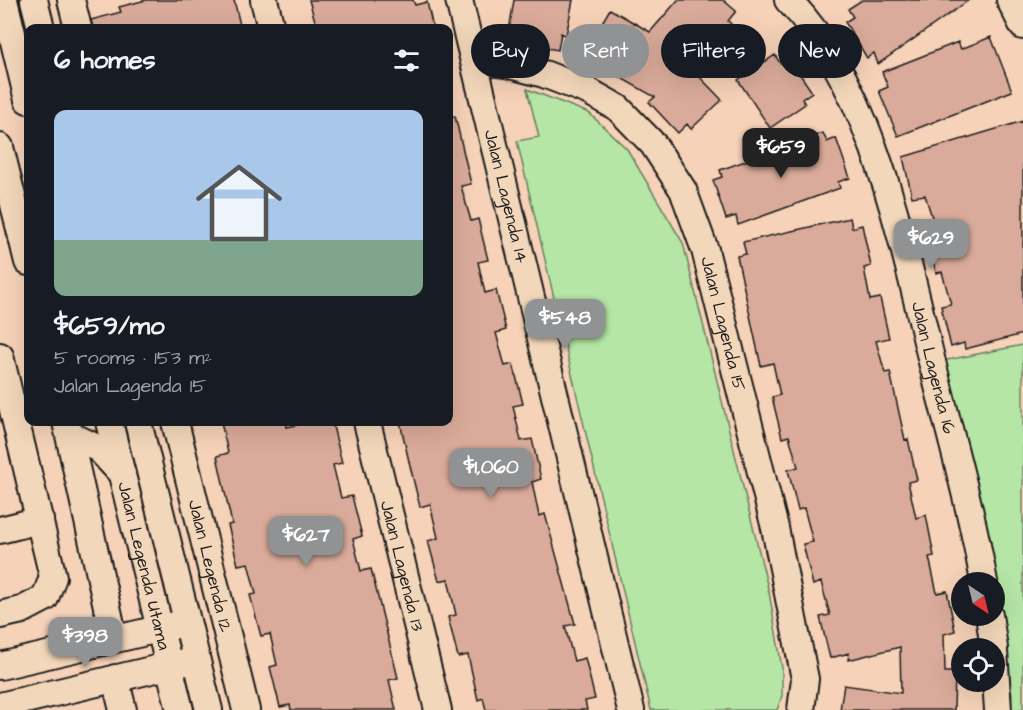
<!DOCTYPE html>
<html lang="en">
<head>
<meta charset="utf-8">
<style>
	body { margin:0; font-family:"Architects Daughter",sans-serif; background:#20242c; color:#f1f3f6; height:100vh; display:flex; flex-direction:column; font-size:22px; white-space:nowrap }
	* { box-sizing:border-box; margin:0 }
	p { font-size:20px; color:#9ea1a6 }
	.icon { flex:none; width:33px; height:33px; fill:none; stroke:currentColor; stroke-width:2; stroke-linecap:round; stroke-linejoin:round }
	.map { position:relative; flex:1; overflow:hidden }
	.sheet { position:absolute; left:24px; top:24px; width:429px; height:402px; display:flex; flex-direction:column; background:#171b24; border-radius:12px; box-shadow:0 6px 24px #0002 }
	.sheet>* { flex:none }
	.hud { position:absolute; left:471px; top:24px; width:462px; height:54px; display:flex; gap:12px }
	.needle { width:39px; rotate:145deg }
	.fabs { position:absolute; left:951px; top:572px; display:grid; gap:12px }
	.fabs a { display:grid; place-items:center; width:54px; height:54px; border-radius:50%; background:#171b24; box-shadow:0 6px 24px #0002; font-size:30px }
	.price { position:absolute; translate:-50% -51px; padding:0 14px; border-radius:12px; background:#919294; color:#fff; font-size:20px; line-height:39px; filter:drop-shadow(0 2px 3px #0008) }
	.price::after { content:''; position:absolute; left:50%; top:36px; width:18px; height:14px; margin-left:-9px; background:inherit; clip-path:polygon(0 0,100% 0,50% 100%) }
	.price.selected { background:#222; color:#fff }
	ul { padding:0; list-style:none }
	li { display:grid; align-content:center; gap:12px; height:318px; padding:0 30px }
	li span { display:grid; place-items:center; height:186px; border-radius:12px; color:#555 }
	li>.icon { margin-inline-start:auto }
	span .icon { width:108px; height:108px; fill:#fffc; stroke-width:1 }
	li b { font-size:26px }
	h2 { display:flex; justify-content:space-between; align-items:center; height:72px; padding:0 30px; font-size:26px }
	.pill { padding:0 21px; border-radius:27px; background:#171b24; box-shadow:0 6px 24px #0002; font-size:21px; line-height:54px }
	.pill.selected { background:#919294; color:#fff }
	.map>svg:first-child { display:block }
</style>
</head>
<body>
<div class="map">
<svg width="1023" height="710" viewBox="0 0 1023 710">
	<rect width="100%" height="100%" fill="#f6d2b8"/>
	<filter id="ink" filterUnits="userSpaceOnUse"><feTurbulence type="fractalNoise" baseFrequency=".0167" numOctaves="2"/><feDisplacementMap in="SourceGraphic" scale="12" xChannelSelector="R" yChannelSelector="G"/><feConvolveMatrix kernelMatrix="1 2 1 2 8 2 1 2 1" color-interpolation-filters="sRGB"/></filter>
	<g filter="url(#ink)">
		<!-- green -->
		<path fill="#b5e6a6" stroke="#688161" stroke-width="1.5" d="M527 89 589 113 627 149 683 243 769 592 782 668V696L777 710H651L517 141 539 137Z
			M1023 345V710H1011L1012 694 995 615 994 582 937 362Z"/>
		<!-- building -->
		<path fill="#daab9a" stroke="#1c1c1c" stroke-width="1.5" d="M146 0H234L240 25 226 28H93L91 20 121 12 119 7Z
			M309 0H413L415 5 427 2 433 28H317Z
			M514 0H573L566 36 561 33 558 50 517 43 518 33 509 31Z
			M678 0H723L736 11 728 21 732 25 693 70 722 100 691 129 687 124 678 133 649 102 655 97 591 61 596 53 587 48 610 9 650 32Z
			M862 0H969L878 64 874 53 867 58 845 22 853 17 848 9Z
			M991 37 1012 91 898 136 879 91 888 87 882 72 958 42 961 49Z
			M775 55 780 63 789 58 812 92 802 99 805 104 770 128 738 80Z
			M455 116 471 184 461 186 471 221 478 219 488 260 478 262 485 293 496 290 506 330 496 333 505 366 513 364 523 404 513 406 521 441 532 439 541 479 532 482 539 516 545 514 575 624 565 626 574 661 585 658 595 699 585 701 587 710H486L483 698 478 700 468 655 458 657 448 617 456 615 448 579 439 581 428 541 438 538 430 504 420 507 410 466 400 422H448V117Z
			M1023 121V334L965 349 964 343 951 347 941 306 951 304 942 272 936 273 926 233 936 230 925 195 912 197 903 157Z
			M823 133 827 142 836 138 850 178 838 182 840 188 738 225 736 216 726 219 713 180 722 177 720 170Z
			M850 218 852 228 862 225 871 266 864 268 870 300 880 298 889 338 876 341 885 373 890 372 905 440 908 439 917 480 908 482 916 518 926 515 934 556 929 557 937 593 947 591 955 631 944 634 945 672H955L954 710H840L844 685 901 693 900 647 848 660 849 653 830 658 820 617 830 615 821 582 813 585 803 544 813 542 804 508 798 510 788 470 798 467 789 436 782 438 772 397 780 395 773 363 761 366 737 256 746 254 743 242Z
			M221 422H286L287 427 310 422H319L320 425 332 422 342 463 333 465 341 498 352 496 362 536 353 539 361 571 371 569 398 678 389 680 396 710H291L290 705 280 707 270 667 277 665 270 634 261 636 250 595 256 594 248 563 238 565 228 525 232 524 217 456 228 453Z"/>
		<g fill="none" stroke-linecap="round" stroke-linejoin="round">
			<!-- minor casing -->
			<g stroke="#1c1c1c" stroke-width="30">
				<g id="minor">
					<path d="M4 0 28 100"/>
					<path d="M34 0 41 28"/>
					<path d="M71 0 78 28"/>
					<path d="M264 0 271 28"/>
					<path id="s1" d="M459 0 631 710"/>
					<path id="s2" d="M788 0C876 89 905 256 935 374 952 442 972 512 984 582"/>
					<path d="M1010 0 1023 26"/>
					<path id="s3" d="M474 60 506 64 544 74 588 91 618 108 653 144 683 190 705 250 775 528 805 679 801 710"/>
					<path d="M0 147 28 262"/>
					<path d="M0 356 53 577 45 598 22 610 0 615"/>
					<path d="M66 422 114 638"/>
					<path id="s4" d="M109 422 180 710"/>
					<path d="M138 422 209 710"/>
					<path id="s5" d="M175 422 246 710"/>
					<path id="s6" d="M367 422 438 710"/>
					<path d="M70 435 99 449 122 474"/>
					<path d="M0 530 40 520"/>
					<path d="M989 615 994 648"/>
					<path d="M994 651 998 710"/>
					<path d="M0 666 176 625"/>
					<path d="M115 678 123 710"/>
					<path d="M0 706 185 662"/>
				</g>
			</g>
			<!-- minor -->
			<use href="#minor" stroke="#f3d7ba" stroke-width="26"/>
		</g>
	</g>
	<g text-anchor="middle" stroke-width="6" stroke-linejoin="round" paint-order="stroke">
		<!-- street labels -->
		<g font-size="18" fill="#1c1c1c" stroke="#f3d7ba">
			<text dy="6" stroke="none"><textPath href="#s1" startOffset="202">Jalan Lagenda 14</textPath></text>
			<text dy="6" stroke="none"><textPath href="#s3" startOffset="398">Jalan Lagenda 15</textPath></text>
			<text dy="6" stroke="none"><textPath href="#s2" startOffset="400">Jalan Lagenda 16</textPath></text>
			<text dy="6" stroke="none"><textPath href="#s4" startOffset="148">Jalan Legenda Utama</textPath></text>
			<text dy="6" stroke="none"><textPath href="#s5" startOffset="148">Jalan Legenda 12</textPath></text>
			<text dy="6" stroke="none"><textPath href="#s6" startOffset="148">Jalan Lagenda 13</textPath></text>
		</g>
	</g>
</svg>
<div class="fabs">
<a><svg class="needle" viewBox="-14 -14 28 28"><path d="M0-13l5 13h-10z" fill="#e53935"/><path d="M0 13l5-13h-10z" fill="#9ea1a6"/></svg></a>
<a><svg class="icon" aria-label="locate" viewBox="0 0 24 24"><circle cx="12" cy="12" r="6"/><path d="M12 2v4M12 18v4M2 12h4M18 12h4"/></svg></a>
</div>
<b class="price selected" style="left:781px;top:179px">$659</b>
<b class="price" style="left:931px;top:270px">$629</b>
<b class="price" style="left:565px;top:350px">$548</b>
<b class="price" style="left:491px;top:499px">$1,060</b>
<b class="price" style="left:306px;top:567px">$627</b>
<b class="price" style="left:85px;top:668px">$398</b>
<div class="hud">
<a class="pill">Buy</a>
<a class="pill selected">Rent</a>
<a class="pill">Filters</a>
<a class="pill">New</a>
</div>
<section class="sheet">
<h2>6 homes<svg class="icon" aria-label="filters" viewBox="0 0 24 24"><path d="M4 7h16M4 17h16"/><circle cx="9" cy="7" r="2"/><circle cx="15" cy="17" r="2"/></svg></h2>
<ul>
<li><span style="background:linear-gradient(#a9c7e8 70%,#7fa58c 0)"><svg class="icon" aria-label="home" viewBox="0 0 24 24"><path d="M3 11l9-7 9 7M6 9v11h12V9"/></svg></span><div><b>$659/mo</b><p>5 rooms · 153 m²</p><p>Jalan Lagenda 15</p></div></li>
</ul>
</section>
</div>
</body>
</html>
